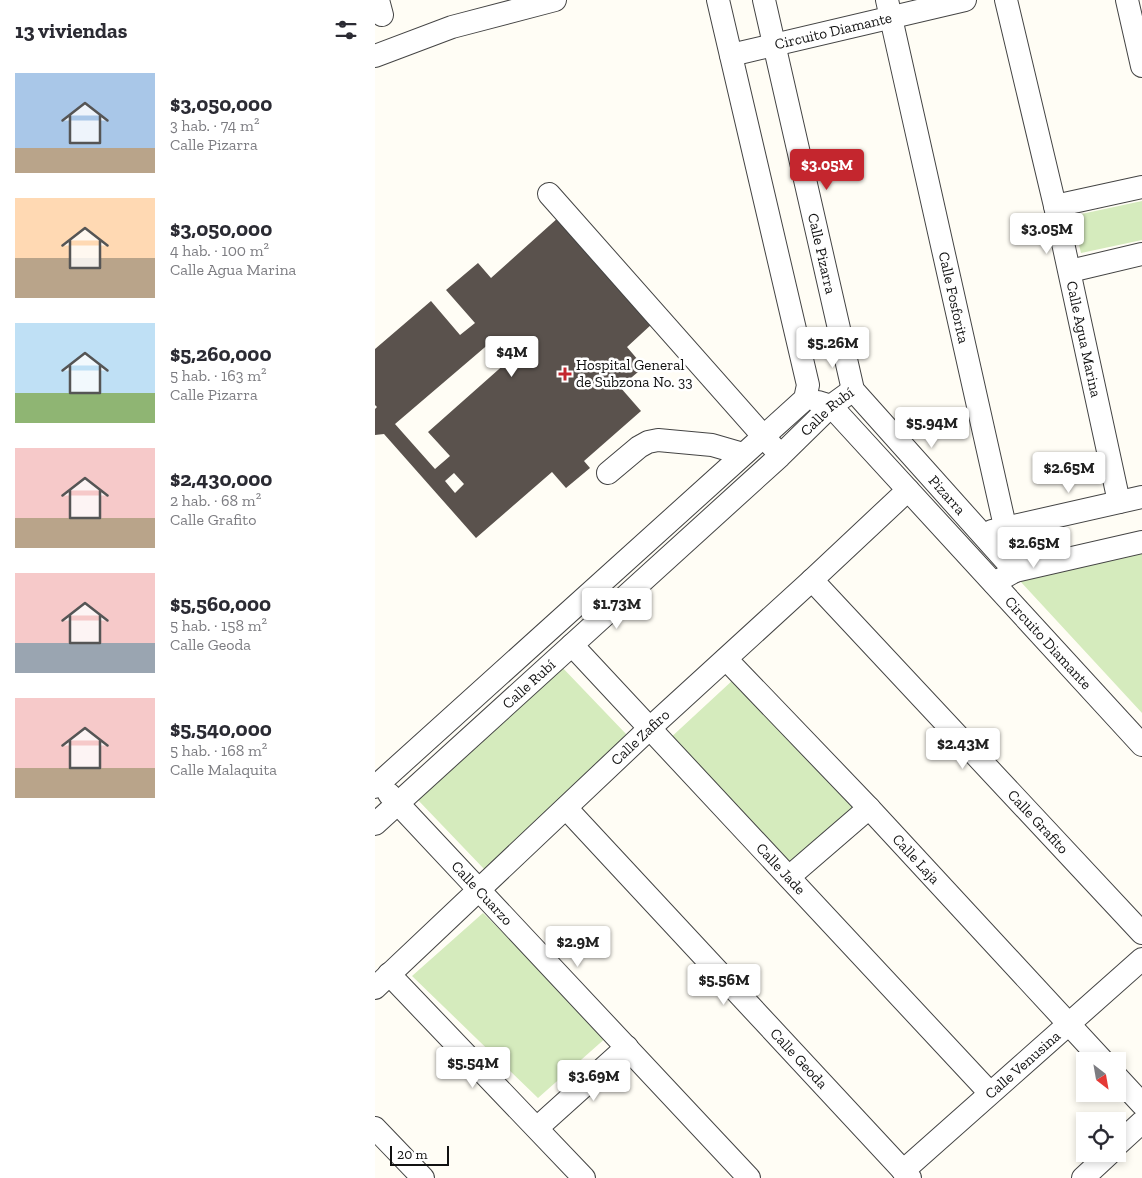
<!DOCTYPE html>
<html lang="es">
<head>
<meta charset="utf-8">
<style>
	body { margin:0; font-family:"Zilla Slab",serif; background:#f2f2f3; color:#2b2b33; height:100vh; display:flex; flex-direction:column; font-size:19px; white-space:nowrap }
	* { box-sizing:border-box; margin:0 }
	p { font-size:16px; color:#7c7c81 }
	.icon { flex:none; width:28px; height:28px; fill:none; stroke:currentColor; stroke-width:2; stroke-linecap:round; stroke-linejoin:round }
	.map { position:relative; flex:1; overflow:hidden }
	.sheet { display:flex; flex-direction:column; background:#fff; width:375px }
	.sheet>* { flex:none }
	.needle { width:32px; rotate:149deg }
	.controls { position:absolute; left:701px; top:1052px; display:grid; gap:10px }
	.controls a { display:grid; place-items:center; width:50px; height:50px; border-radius:0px; background:#fff; box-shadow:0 2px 8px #0003; font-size:25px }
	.scale { position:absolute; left:15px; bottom:12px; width:59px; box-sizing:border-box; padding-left:5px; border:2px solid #111; border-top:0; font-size:14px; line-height:18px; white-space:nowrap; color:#111; -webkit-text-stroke:4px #fff; paint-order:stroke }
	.price { position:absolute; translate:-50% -42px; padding:0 11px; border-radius:5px; background:#fff; color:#222; font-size:16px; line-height:32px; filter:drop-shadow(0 1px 2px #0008) }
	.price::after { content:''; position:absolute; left:50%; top:30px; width:15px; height:11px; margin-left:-8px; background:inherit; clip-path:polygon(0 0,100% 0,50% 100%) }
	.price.selected { background:#c4262e; color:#fff }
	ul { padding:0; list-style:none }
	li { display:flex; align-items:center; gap:15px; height:125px; padding:0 15px }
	li span { display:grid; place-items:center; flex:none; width:140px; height:100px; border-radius:0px; color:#555 }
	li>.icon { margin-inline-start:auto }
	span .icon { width:60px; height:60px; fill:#fffc; stroke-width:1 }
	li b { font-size:21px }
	h2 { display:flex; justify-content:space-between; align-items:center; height:60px; padding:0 15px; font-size:21px }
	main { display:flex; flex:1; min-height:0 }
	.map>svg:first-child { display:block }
</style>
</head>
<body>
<main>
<section class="sheet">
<h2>13 viviendas<svg class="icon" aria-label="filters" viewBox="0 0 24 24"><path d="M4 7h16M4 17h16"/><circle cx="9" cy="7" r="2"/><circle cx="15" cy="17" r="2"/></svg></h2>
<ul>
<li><span style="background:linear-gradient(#a9c7e8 75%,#b9a48a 0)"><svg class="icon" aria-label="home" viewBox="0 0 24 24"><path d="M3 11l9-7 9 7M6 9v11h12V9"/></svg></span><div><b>$3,050,000</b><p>3 hab. · 74 m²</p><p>Calle Pizarra</p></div></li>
<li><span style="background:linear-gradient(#ffd9b3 60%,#b9a48a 0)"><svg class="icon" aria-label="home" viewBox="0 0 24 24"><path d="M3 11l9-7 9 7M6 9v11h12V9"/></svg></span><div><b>$3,050,000</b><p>4 hab. · 100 m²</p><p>Calle Agua Marina</p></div></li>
<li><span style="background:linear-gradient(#bfe0f5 70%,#8fb573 0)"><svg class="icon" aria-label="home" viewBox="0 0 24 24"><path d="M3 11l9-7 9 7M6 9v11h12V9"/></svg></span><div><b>$5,260,000</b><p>5 hab. · 163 m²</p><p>Calle Pizarra</p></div></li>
<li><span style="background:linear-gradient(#f6c9c9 70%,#b9a48a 0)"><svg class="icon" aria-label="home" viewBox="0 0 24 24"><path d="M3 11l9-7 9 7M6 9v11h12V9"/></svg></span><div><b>$2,430,000</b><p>2 hab. · 68 m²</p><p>Calle Grafito</p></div></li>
<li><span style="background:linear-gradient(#f6c9c9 70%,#9aa5b1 0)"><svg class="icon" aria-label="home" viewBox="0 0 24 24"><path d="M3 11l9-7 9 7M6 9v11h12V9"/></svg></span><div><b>$5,560,000</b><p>5 hab. · 158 m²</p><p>Calle Geoda</p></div></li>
<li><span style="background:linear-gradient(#f6c9c9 70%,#b9a48a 0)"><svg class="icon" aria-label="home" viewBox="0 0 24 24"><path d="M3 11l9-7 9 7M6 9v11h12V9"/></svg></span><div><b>$5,540,000</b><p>5 hab. · 168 m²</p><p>Calle Malaquita</p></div></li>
</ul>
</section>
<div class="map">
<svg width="767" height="1178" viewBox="0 0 767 1178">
	<rect width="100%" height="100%" fill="#fffdf5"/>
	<!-- green -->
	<path fill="#d5ebbd" d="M767 201V240L706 253 697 216Z
		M767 549V713L645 581Z
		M184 664 252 735 110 870 42 799Z
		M359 679 483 812 419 870 292 741Z
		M108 913 233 1036 163 1098 37 976Z"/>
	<!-- building -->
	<path fill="#5a524d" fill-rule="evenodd" d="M184 217 278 323 252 347 269 367 245 387 266 411 209 461 215 468 191 488 177 472 101 538 9 434 0 435V409L2 407 0 405V349L56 301 85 335 100 323 71 290 103 263 116 278ZM116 342 132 362 53 432 75 456 60 469 20 424ZM79 473 89 484 80 493 70 481Z"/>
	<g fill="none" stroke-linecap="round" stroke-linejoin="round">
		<!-- minor casing -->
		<g stroke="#444" stroke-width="24">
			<g id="minor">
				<path d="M3 0 7 15"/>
				<path id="s1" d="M389 0 478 390 640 571 767 542"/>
				<path id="s2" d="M512 0 640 571 619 583"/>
				<path id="s3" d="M631 0 680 206 744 502"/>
				<path d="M752 0 767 66"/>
				<path id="s4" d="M356 55 590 0"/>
				<path d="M0 56 77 27 180 0"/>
				<path d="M174 194 398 447"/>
				<path d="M680 206 767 187"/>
				<path d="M695 271 767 254"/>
				<path id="s5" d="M443 402 456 406 767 745"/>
				<path d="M233 473 264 447 273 442 283 440 337 445 368 454"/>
				<path d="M617 531 767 497"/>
				<path id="s6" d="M437 580 767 933"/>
				<path id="s7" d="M197 645 615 1093"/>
				<path id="s8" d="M351 659 494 808 728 1061"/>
				<path d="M0 787 430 399 433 385 343 0"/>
				<path id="s9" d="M14 794 374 1178"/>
				<path id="s10" d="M191 808 535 1178"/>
				<path id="s11" d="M0 824 405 456 456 406 478 390"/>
				<path d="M414 877 494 808"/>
				<path d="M14 974 209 1178"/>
				<path id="s12" d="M0 988 275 728 437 580 533 490"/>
				<path d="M742 1077 767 1104"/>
				<path d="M0 1128 48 1178"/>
				<path d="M162 1128 252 1047"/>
				<path d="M742 1145 767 1122"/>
				<path id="s13" d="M528 1171C607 1100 688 1030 767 959"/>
				<path d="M708 1178 734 1154"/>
			</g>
		</g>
		<!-- minor -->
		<use href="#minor" stroke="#fff" stroke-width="22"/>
	</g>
	<!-- markers -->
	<path fill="#c4262e" stroke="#fff" stroke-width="2" d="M187.5 366.5h5v5h5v5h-5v5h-5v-5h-5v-5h5z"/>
	<g text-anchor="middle" stroke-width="5" stroke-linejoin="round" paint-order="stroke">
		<!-- street labels -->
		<g font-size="15" fill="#111" stroke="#fff">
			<text dy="5" stroke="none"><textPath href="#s4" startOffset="105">Circuito Diamante</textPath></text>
			<text dy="5" stroke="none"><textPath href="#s1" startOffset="260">Calle Pizarra</textPath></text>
			<text dy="5" stroke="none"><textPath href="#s2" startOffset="305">Calle Fosforita</textPath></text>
			<text dy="5" stroke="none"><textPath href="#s3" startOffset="348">Calle Agua Marina</textPath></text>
			<text dy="5" stroke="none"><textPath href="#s11" startOffset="612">Calle Rubí</textPath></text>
			<text dy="5" stroke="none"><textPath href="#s1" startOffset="541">Pizarra</textPath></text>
			<text dy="5" stroke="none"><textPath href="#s5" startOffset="335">Circuito Diamante</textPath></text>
			<text dy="5" stroke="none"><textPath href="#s11" startOffset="208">Calle Rubí</textPath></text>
			<text dy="5" stroke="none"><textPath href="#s12" startOffset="365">Calle Zafiro</textPath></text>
			<text dy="5" stroke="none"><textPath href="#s6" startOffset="331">Calle Grafito</textPath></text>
			<text dy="5" stroke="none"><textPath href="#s8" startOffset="276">Calle Laja</textPath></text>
			<text dy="5" stroke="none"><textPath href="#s7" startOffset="306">Calle Jade</textPath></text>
			<text dy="5" stroke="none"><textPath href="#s9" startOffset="136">Calle Cuarzo</textPath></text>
			<text dy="5" stroke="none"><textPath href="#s10" startOffset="342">Calle Geoda</textPath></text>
			<text dy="5" stroke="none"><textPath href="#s13" startOffset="160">Calle Venusina</textPath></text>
		</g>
		<!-- poi labels -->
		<g font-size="15" fill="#111" stroke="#fff" text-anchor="start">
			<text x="201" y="370">Hospital General<tspan x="201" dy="17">de Subzona No. 33</tspan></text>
		</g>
	</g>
</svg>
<div class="controls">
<a><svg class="needle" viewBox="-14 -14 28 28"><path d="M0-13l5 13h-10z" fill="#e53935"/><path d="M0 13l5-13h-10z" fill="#7c7c81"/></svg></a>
<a><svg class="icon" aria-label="locate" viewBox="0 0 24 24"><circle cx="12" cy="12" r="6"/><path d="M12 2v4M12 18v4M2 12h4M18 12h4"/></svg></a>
</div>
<div class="scale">20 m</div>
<b class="price selected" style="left:452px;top:191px">$3.05M</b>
<b class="price" style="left:672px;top:255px">$3.05M</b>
<b class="price" style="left:458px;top:369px">$5.26M</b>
<b class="price" style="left:137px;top:378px">$4M</b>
<b class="price" style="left:557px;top:449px">$5.94M</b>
<b class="price" style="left:694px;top:494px">$2.65M</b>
<b class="price" style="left:659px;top:569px">$2.65M</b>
<b class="price" style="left:242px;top:630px">$1.73M</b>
<b class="price" style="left:588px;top:770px">$2.43M</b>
<b class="price" style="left:203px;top:968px">$2.9M</b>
<b class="price" style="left:349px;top:1006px">$5.56M</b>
<b class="price" style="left:98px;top:1089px">$5.54M</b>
<b class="price" style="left:219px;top:1102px">$3.69M</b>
</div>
</main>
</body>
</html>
